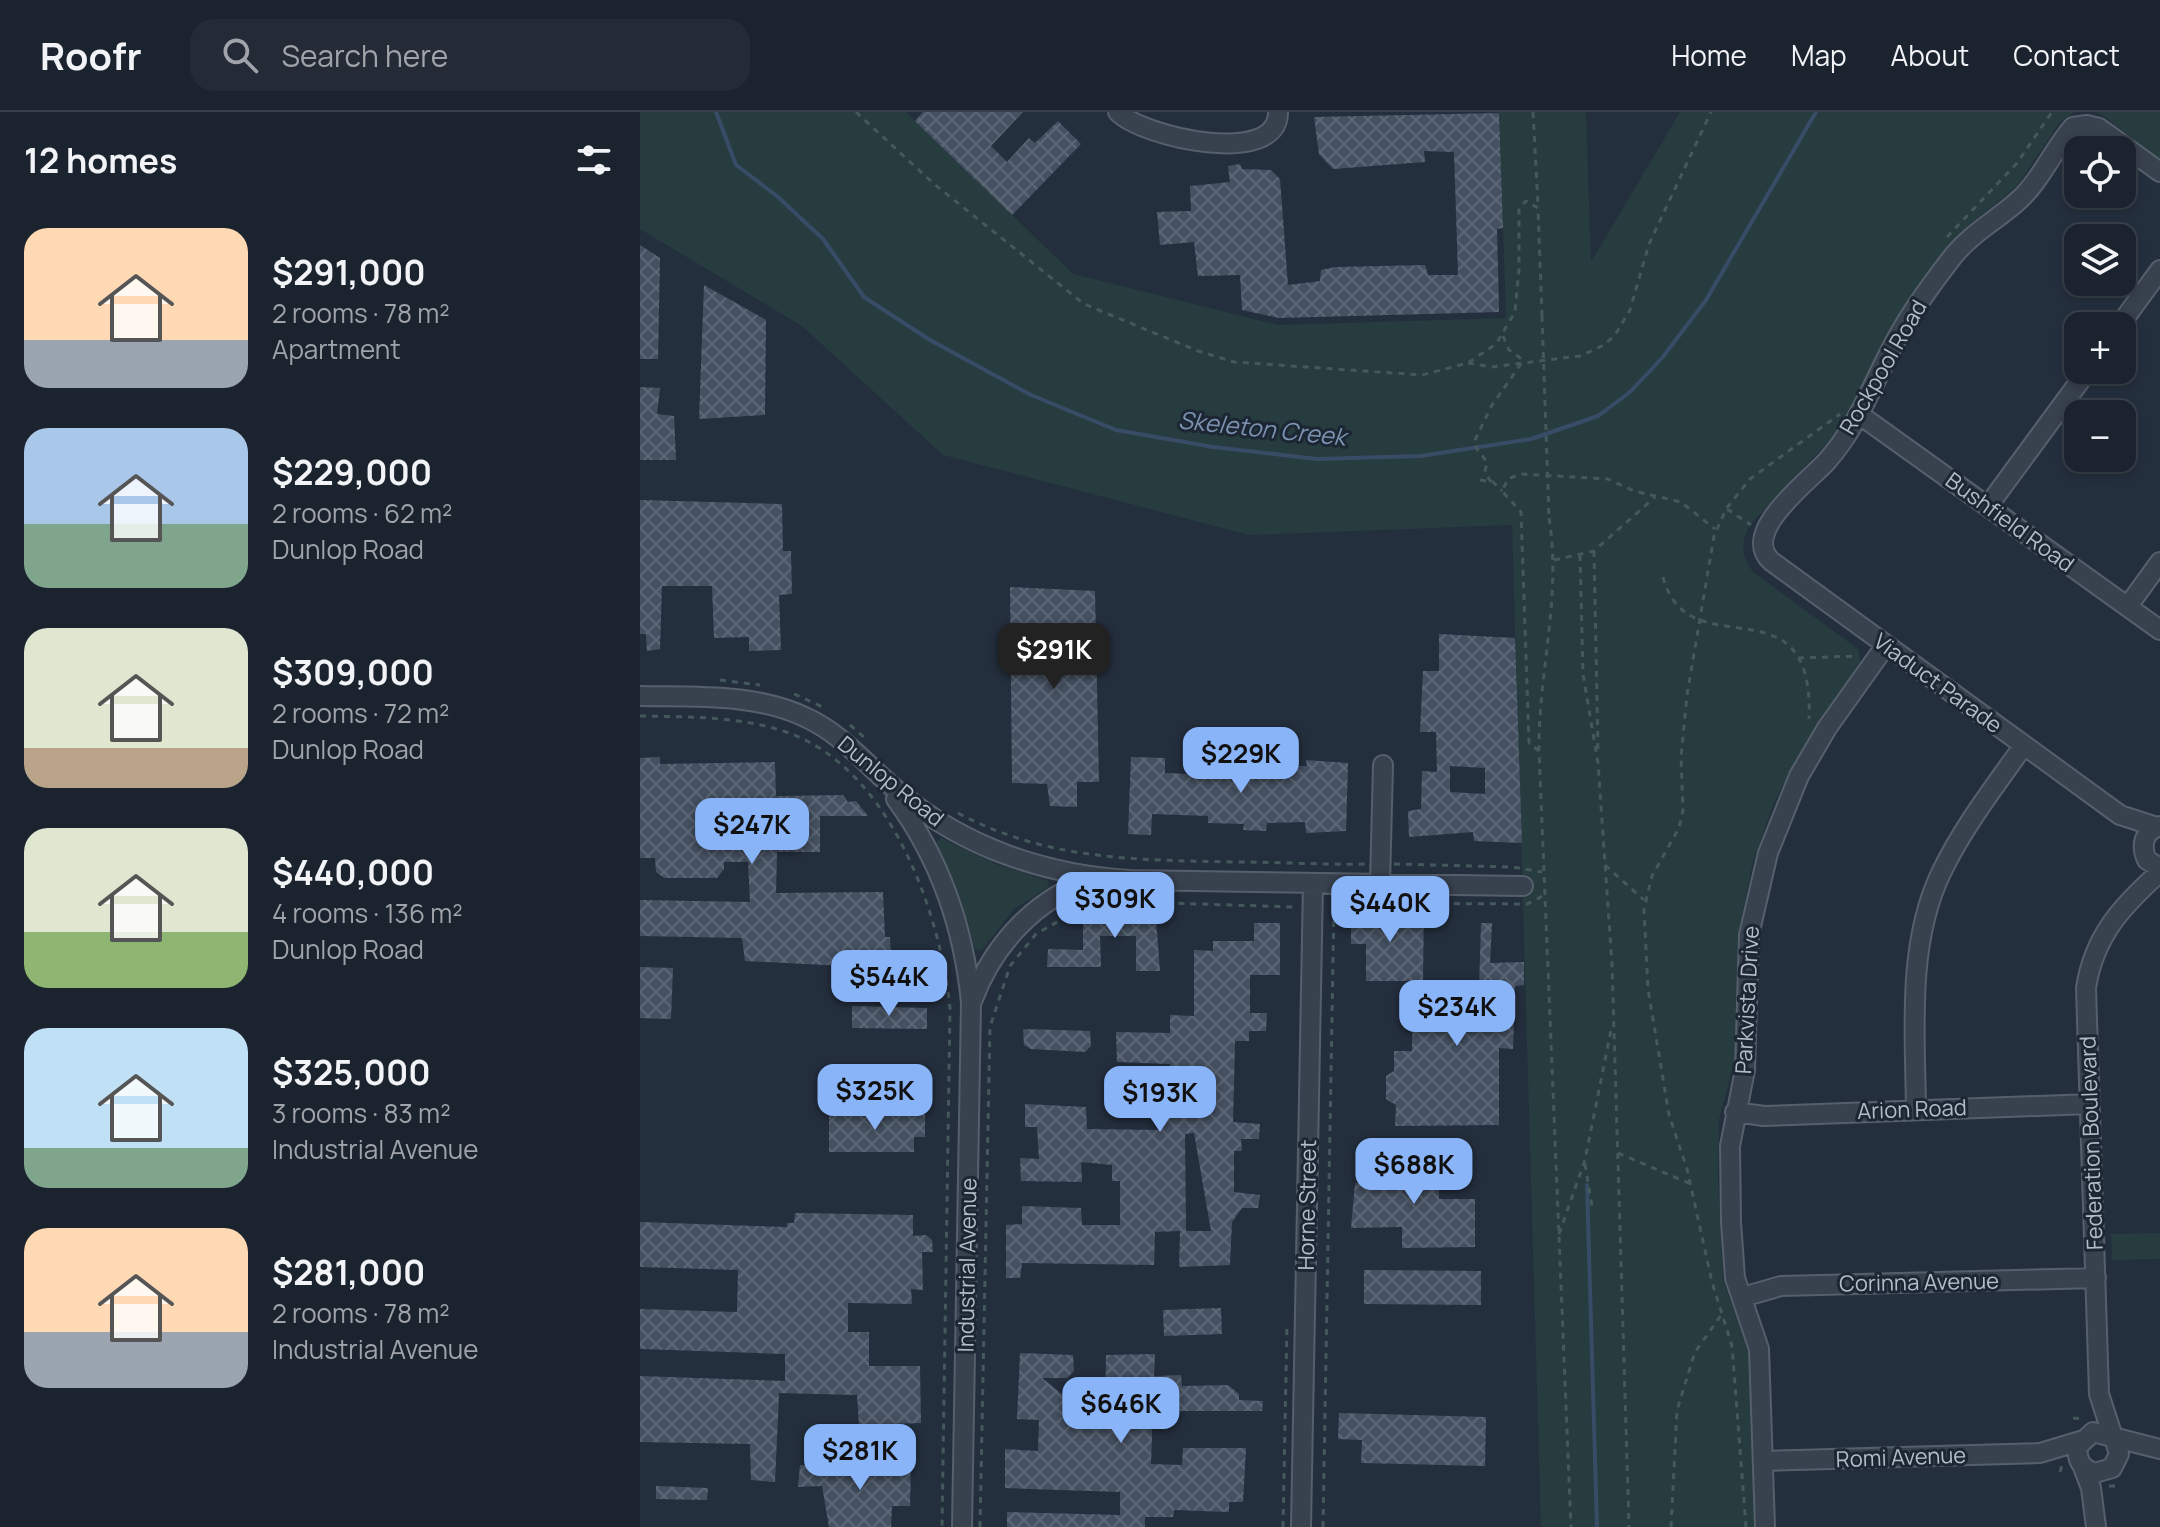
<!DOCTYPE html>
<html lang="en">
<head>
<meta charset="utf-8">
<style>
	body { margin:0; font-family:Manrope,sans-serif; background:#242b36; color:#f1f3f6; height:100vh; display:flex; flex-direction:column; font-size:30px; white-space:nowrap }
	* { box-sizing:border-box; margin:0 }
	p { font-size:26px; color:#a0a4aa }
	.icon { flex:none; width:44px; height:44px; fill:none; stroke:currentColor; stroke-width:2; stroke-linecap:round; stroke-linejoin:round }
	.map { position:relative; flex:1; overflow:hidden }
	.drawer { display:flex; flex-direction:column; background:#1b232e; width:640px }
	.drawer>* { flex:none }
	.controls { position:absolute; left:1424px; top:24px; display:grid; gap:16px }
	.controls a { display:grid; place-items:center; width:72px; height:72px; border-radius:16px; background:#1b232e; box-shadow:0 4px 12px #0003,0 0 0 2px #39404a; font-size:40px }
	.price { position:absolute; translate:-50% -68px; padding:0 18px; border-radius:16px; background:#8ab4f8; color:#111; font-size:26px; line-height:52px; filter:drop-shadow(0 2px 4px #0008) }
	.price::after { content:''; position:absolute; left:50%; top:48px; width:24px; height:18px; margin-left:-12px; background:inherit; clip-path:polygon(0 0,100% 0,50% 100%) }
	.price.selected { background:#222; color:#fff }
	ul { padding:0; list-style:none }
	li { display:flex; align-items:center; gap:24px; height:200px; padding:0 24px }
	li span { display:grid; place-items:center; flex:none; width:224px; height:160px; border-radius:24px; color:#555 }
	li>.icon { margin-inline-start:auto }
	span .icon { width:96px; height:96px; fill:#fffc; stroke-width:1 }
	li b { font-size:34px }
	h2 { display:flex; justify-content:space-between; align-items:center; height:96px; padding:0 24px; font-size:34px }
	header { display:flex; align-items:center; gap:48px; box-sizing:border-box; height:112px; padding:0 40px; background:#1b232e; border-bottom:2px solid #39404a }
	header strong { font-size:38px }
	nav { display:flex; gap:44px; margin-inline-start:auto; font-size:28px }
	.search { width:560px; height:72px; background:#242b36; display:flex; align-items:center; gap:20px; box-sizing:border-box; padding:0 28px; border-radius:24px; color:#a0a4aa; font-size:30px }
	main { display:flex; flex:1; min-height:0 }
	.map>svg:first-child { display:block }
</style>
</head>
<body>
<header>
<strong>Roofr</strong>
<div class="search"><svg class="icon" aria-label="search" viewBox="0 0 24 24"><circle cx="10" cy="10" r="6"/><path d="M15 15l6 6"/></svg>Search here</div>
<nav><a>Home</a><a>Map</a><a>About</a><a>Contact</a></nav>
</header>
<main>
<section class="drawer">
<h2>12 homes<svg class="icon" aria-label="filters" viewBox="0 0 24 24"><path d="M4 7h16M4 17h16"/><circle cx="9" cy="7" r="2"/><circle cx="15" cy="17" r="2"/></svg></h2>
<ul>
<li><span style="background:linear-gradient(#ffd9b3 70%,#9aa5b1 0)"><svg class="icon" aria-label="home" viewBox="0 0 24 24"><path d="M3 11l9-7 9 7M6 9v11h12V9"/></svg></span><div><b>$291,000</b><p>2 rooms · 78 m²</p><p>Apartment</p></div></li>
<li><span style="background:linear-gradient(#a9c7e8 60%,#7fa58c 0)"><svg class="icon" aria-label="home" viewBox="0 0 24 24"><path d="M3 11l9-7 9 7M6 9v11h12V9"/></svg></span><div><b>$229,000</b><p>2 rooms · 62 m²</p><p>Dunlop Road</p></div></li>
<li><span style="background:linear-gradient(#dfe7d0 75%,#b9a48a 0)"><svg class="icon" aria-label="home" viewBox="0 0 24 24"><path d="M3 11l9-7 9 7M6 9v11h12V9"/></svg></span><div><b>$309,000</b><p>2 rooms · 72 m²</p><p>Dunlop Road</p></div></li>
<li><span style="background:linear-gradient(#dfe7d0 65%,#8fb573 0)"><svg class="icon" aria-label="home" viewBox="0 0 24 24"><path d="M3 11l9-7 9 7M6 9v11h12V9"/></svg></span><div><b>$440,000</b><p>4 rooms · 136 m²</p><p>Dunlop Road</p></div></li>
<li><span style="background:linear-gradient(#bfe0f5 75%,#7fa58c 0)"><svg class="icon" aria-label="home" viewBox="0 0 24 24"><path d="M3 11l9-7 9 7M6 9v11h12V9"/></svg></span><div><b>$325,000</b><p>3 rooms · 83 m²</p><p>Industrial Avenue</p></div></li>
<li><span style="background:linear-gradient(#ffd9b3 65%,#9aa5b1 0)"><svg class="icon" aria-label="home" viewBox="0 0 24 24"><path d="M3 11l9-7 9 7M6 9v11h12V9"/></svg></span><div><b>$281,000</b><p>2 rooms · 78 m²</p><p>Industrial Avenue</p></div></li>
</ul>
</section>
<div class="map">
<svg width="1520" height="1415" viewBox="0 0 1520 1415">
	<defs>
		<pattern id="building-cross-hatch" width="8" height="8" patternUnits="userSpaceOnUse" patternTransform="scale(2)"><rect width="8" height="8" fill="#455162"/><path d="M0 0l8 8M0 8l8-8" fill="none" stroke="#5d6877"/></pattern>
	</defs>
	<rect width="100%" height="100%" fill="#242f3e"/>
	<!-- green -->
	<path fill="#263c3f" d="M0 0H266L433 162 638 213 866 206 859 0H946L951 150 1040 0H1435L1420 10 1377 74 1329 113 1297 149 1254 210 1212 296 1195 322 1110 413C1100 430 1101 444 1113 460L1218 537 1221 552 1160 641 1134 691 1113 749 1098 823 1095 947 1079 1008 1078 1065 1083 1168 1109 1241 1115 1415H901L872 413 609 423 303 343 162 214 0 117Z
		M1456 0H1520V48L1465 5Z
		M301 726 356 752 408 769 409 775 374 797 341 839 335 837 318 778 296 731Z
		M1520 1121V1147L1472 1148 1471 1122Z"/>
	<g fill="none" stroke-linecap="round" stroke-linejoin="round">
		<!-- stream -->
		<path stroke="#394c67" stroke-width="4" d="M76 0 96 53 138 85 183 127 224 185 290 228 391 283 476 318 573 335 677 347 781 344 891 327 958 304 990 280 1022 246 1066 188 1176 0
			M947 1073 957 1415"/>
	</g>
	<!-- building -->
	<path fill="url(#building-cross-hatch)" fill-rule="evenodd" d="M283 0H383L351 34 367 50 389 26 395 31 418 9 441 32 372 103 275 9Z
		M859 1 863 116 857 117 859 200 639 206 602 198 600 163 558 164 554 130 520 133 517 100 551 99 550 74 590 70 588 54 600 52 602 57 631 58 640 67 648 173 680 169 681 158 695 155 785 153 788 163H818L814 40 784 39 785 50 693 57 679 42 674 5Z
		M0 133 20 146 18 247H0Z
		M64 173 126 208 125 303 59 307Z
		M0 275 20 276 17 302 34 304 36 348H0Z
		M0 388 142 392 143 439H151L152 482 139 483 141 538 109 539V525L74 526 72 474H22L20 537 7 539 6 522H0Z
		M370 475 455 479 459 670H437V695L410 694 407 672 372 671Z
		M799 522 875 526 882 731 834 729 833 720 769 725 768 699 781 697 782 659 797 660 796 620H780L783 559H799ZM810 654 845 656V682L810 680Z
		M20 645V652L135 650 136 684 203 683 208 690 216 689 228 704H180V740H137L136 781 243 780 245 825H250L251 843 262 848V857L105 849 102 826 0 824V788L110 790 108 750H84V757L77 766H24L16 760 15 746H0V646Z
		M491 645 525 646V661L549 662V652L634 657V654H667L666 648 708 651 706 719 666 721 665 710 627 711 626 719 603 718 604 712 568 711V704L512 702 511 723 488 722Z
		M772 792 784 793 783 869H726V832H711V793H737V806H772Z
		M515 793 520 859H496V824H460L461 855H407L408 837 443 838V810H476L475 794Z
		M614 811H640V863H610V901H627L626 919H609V929H595L593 1010 620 1012 619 1027H601L602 1039H594V1080L620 1083 618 1096H602L592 1110 590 1153 539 1155 540 1119 515 1120 514 1153 382 1151 380 1166H366V1113L382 1112V1094L441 1096 442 1113H480V1069H472V1053L441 1050 442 1070 381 1069 380 1046 399 1047 397 1015H385V992L446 995 447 1017 520 1018V989H530V952L477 950 476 920 530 921V903L554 904V838L573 839V829H614ZM554 1021 571 1119H546L545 1022Z
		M841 811H852L850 851 884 850V873L875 874 873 937 859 936V1013L755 1014 756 993 746 987V964L754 959V939H772L773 874 839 875Z
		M0 855 33 856 31 907 0 906Z
		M212 894 287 896V917L212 916Z
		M383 917 450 919 451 934 445 940 391 937 384 933Z
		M285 1000V1025H274V1040H189V1001Z
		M734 1047 799 1048V1087H835V1135L762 1136V1115L711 1116 715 1071H734Z
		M155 1101 273 1103V1124L286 1123 292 1128 293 1140H282L283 1178 271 1177 272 1192 208 1191V1220H229V1254H280L281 1311 219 1313 217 1283 139 1281 135 1370 111 1368 110 1332 0 1330V1264L145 1269V1242L0 1237V1197L97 1200 98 1158 0 1155V1110L147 1115V1111H154Z
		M724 1158 841 1159V1193L724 1192Z
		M581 1196 582 1222 524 1224 523 1198Z
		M380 1241 433 1243 434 1259 427 1266H402L434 1292 431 1307 465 1308 466 1243 515 1242 514 1264 541 1263 542 1274 588 1273 599 1282V1288L623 1289 622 1299H513L511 1352 542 1353 543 1336H606L603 1390H589V1400L534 1398 533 1405H505V1415H367V1400L480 1403V1380L365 1376V1337L398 1339 399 1308 377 1307Z
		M699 1301 846 1305 845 1354 721 1351 722 1328 698 1327Z
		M160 1353H271L270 1394H252L251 1415H189L182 1374 158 1375Z
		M16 1374 68 1376 67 1388 16 1387Z"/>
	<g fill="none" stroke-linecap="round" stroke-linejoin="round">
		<!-- minor casing -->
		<g stroke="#565f6c" stroke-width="22">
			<path id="minor" d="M478 0C502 25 639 56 638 0
				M1479 214 1520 158
				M1220 303 1520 518
				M1348 394 1448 258
				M1488 494 1520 450
				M0 584C55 585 116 581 167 606 204 623 230 657 261 682 325 736 407 763 490 768L883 774
				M256 687C300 747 324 817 331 891L322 1415
				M1520 714C1504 719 1500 733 1507 748L1520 756
				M1517 715 1480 703 1131 449C1100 420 1168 370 1187 349 1219 313 1233 270 1256 228 1272 198 1293 170 1314 143 1333 120 1357 108 1379 88 1401 68 1413 38 1433 15L1447 13 1459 16 1520 60
				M740 771 743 653
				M333 887C353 833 396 786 452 768
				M1276 996C1275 919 1267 832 1301 761 1323 715 1355 674 1384 633
				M1095 1000 1124 1004 1450 992
				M1103 1185 1141 1174 1456 1166
				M1473 1325 1459 1282 1446 876C1454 824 1482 794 1520 760
				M1474 1326 1479 1342 1472 1356 1455 1361C1442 1357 1436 1348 1438 1334L1453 1320 1520 1337
				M1123 1349 1400 1341 1440 1329
				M1443 1355 1451 1376 1456 1415
				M661 1415 673 771
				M1125 1415 1119 1237 1095 1166 1091 1110 1090 1034 1105 958 1109 823 1128 741 1159 664 1187 616 1246 533"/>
		</g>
		<!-- path -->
		<path stroke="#44595c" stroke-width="3" stroke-dasharray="6 6" stroke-linecap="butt" d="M216 0 294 72 444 192 558 239 594 250 782 263 828 251 856 232 875 200 879 157V96L886 89 898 96 902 204
			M893 0 898 93
			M1307 125 1377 51 1412 0
			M863 224 869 238 886 250
			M828 251 851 255 940 244 964 233 975 223 990 198 1009 132 1071 0
			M840 368 853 370 862 379
			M851 370 845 360 847 350 834 333 835 328 852 293 881 252
			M1087 397 1111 413
			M909 406C922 485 898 561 899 639L931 1415
			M954 439 958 639
			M940 443 943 562 958 651 972 852 989 1415
			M914 448 954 439 1015 385
			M1023 465C1048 560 1175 462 1169 607
			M1158 546 1218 544
			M80 568 120 573
			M154 582 187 597
			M0 604C48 605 99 604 146 620 249 655 300 798 310 896L302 1415
			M210 613 225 626
			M899 639 889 631 881 400 862 379 868 367 881 362 968 367 994 379 1041 390 1075 417
			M318 701C408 749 499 748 598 750 640 750 684 753 726 752
			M754 752 872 755 902 760
			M965 753 1004 788
			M978 1041 1051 1072
			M945 1052 952 1095
			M919 1122 945 1048 972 913
			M1433 1306 1445 1307
			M1420 1360 1423 1350
			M1469 1374H1481
			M340 1415 350 915 370 854 396 822 445 794 464 789 656 795
			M643 1415 647 1211
			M683 1415 694 791 887 792 903 784
			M1031 1415 1037 1298 1055 1240 1082 1202
			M1106 1415 1092 1234 1072 1170 1047 1057 1029 1003 1008 877 1004 797 1012 764 1039 716 1043 698 1041 645 1047 583 1074 424 1086 397 1110 367 1200 302"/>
		<!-- minor -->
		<use href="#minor" stroke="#38414e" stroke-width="18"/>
		<!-- path-bridge -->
		<path stroke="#44595c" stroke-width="3" stroke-dasharray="6 6" stroke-linecap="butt" d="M902 204 909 406"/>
	</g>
	<g text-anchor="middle" stroke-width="6" stroke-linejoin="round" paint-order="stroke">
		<!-- street labels -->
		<g font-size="22" fill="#b4bcc9" stroke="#1d2633">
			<text transform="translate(1243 255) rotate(-60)" y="8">Rockpool Road</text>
			<text transform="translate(1370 410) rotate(36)" y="8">Bushfield Road</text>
			<text transform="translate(1298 571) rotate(36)" y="8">Viaduct Parade</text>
			<text transform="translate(251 669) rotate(39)" y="8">Dunlop Road</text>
			<text transform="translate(1107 888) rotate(-87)" y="8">Parkvista Drive</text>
			<text transform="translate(1272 997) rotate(-2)" y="8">Arion Road</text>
			<text transform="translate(1451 1031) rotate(-92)" y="8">Federation Boulevard</text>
			<text transform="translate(667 1093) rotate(-89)" y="8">Horne Street</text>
			<text transform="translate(327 1153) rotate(-89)" y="8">Industrial Avenue</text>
			<text transform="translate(1279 1170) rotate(-1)" y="8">Corinna Avenue</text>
			<text transform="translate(1261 1345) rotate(-2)" y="8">Romi Avenue</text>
		</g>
		<!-- water labels -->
		<g font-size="24" font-style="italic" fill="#7c92b1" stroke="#1d2633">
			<text transform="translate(622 317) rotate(6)" y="8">Skeleton Creek</text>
		</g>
	</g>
</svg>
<div class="controls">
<a><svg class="icon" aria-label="locate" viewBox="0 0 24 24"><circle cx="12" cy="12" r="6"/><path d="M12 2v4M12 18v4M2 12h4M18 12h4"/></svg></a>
<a><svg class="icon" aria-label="layers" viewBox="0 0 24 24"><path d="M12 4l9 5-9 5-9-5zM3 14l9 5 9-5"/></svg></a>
<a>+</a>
<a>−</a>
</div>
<b class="price selected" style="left:414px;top:579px">$291K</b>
<b class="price" style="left:601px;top:683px">$229K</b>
<b class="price" style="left:112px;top:754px">$247K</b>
<b class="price" style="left:475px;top:828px">$309K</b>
<b class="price" style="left:750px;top:832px">$440K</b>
<b class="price" style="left:249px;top:906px">$544K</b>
<b class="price" style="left:817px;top:936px">$234K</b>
<b class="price" style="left:235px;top:1020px">$325K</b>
<b class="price" style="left:520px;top:1022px">$193K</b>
<b class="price" style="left:774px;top:1094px">$688K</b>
<b class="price" style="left:481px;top:1333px">$646K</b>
<b class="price" style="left:220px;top:1380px">$281K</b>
</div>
</main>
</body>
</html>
